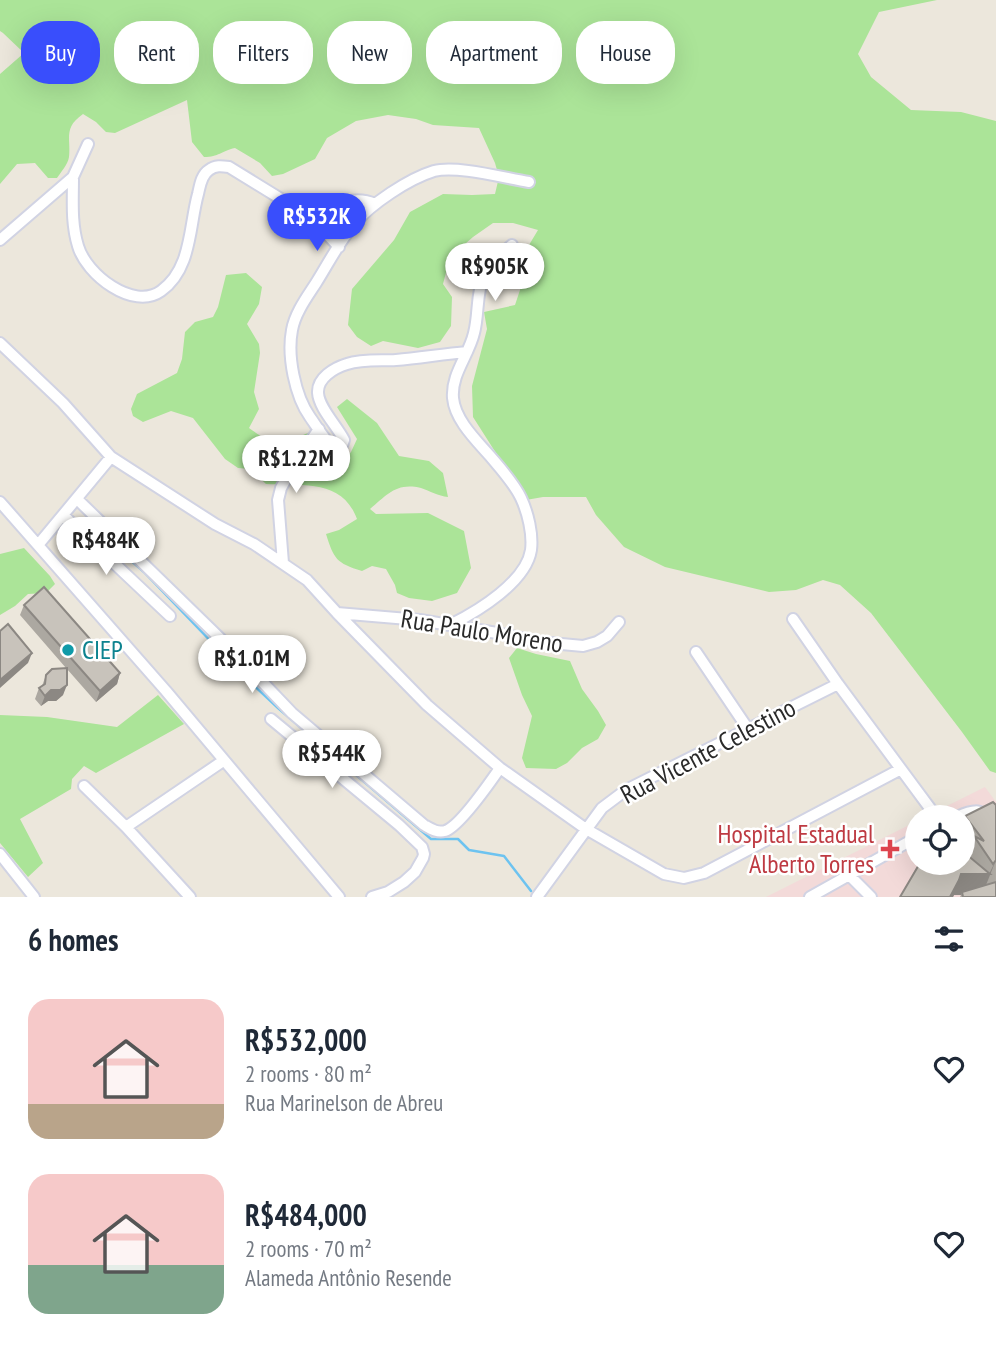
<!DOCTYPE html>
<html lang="en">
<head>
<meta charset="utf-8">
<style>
	body { margin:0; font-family:"PT Sans Narrow",sans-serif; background:#f6f6f7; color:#1f2937; height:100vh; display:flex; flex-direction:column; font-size:26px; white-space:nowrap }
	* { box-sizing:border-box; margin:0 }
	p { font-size:23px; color:#747a83 }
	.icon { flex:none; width:38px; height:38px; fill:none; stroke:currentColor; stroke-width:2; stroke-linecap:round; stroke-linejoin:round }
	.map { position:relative; height:897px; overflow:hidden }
	.drawer { display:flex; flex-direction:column; background:#fff; flex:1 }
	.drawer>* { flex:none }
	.banner { position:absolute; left:21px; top:21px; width:956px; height:63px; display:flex; gap:14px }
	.buttons { position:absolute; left:905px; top:805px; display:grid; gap:14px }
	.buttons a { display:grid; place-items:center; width:70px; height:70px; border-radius:50%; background:#fff; box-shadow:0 7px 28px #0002; font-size:35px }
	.price { position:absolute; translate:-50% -60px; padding:0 16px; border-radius:24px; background:#fff; color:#222; font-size:23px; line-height:46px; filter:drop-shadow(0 2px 4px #0008) }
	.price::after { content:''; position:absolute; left:50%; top:42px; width:21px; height:16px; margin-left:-10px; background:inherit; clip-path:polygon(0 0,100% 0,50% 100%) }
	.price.selected { background:#394efc; color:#fff }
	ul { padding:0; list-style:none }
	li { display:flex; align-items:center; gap:21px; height:175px; padding:0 28px }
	li span { display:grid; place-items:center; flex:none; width:196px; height:140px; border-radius:21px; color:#555 }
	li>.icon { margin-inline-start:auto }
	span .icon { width:84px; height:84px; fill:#fffc; stroke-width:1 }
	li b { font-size:30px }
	h2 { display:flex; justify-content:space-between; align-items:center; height:84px; padding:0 28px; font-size:30px }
	.pill { padding:0 24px; border-radius:28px; background:#fff; box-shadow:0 7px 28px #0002; font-size:24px; line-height:63px }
	.pill.selected { background:#394efc; color:#fff }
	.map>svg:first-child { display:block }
</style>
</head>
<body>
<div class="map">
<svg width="996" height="897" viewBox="0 0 996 897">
	<rect width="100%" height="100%" fill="#ece7dc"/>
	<!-- medical -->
	<path fill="#f3dad9" d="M985 787 996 802V897H766L917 821V863H962V817H925Z"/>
	<!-- green -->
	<path fill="#abe498" d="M0 0H937L879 12 858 54 871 77 911 110 961 112 996 121V773L990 771 962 732 871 613 840 585 823 580 796 590 769 592 665 567 624 547 596 515 586 497H543L526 500 473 417 472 386 487 329 484 312 515 305 524 278 507 268 523 255 538 230 513 223H493L473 237 450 257 443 284 452 297 451 326 440 342 418 348 383 341 371 346 357 337 348 325 352 289 394 240 410 212 443 194 472 195 495 194 499 177 495 163 479 128 433 125 416 119 388 115 356 121 327 138 315 159 283 174 272 176 260 163 235 148C221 151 219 157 204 157L192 142 187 100 115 133 106 132 96 122 83 114C63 128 71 138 69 157 68 164 61 172 57 178H48L35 163 17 164 0 184V74L24 53 3 33 0 31Z
		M246 273 262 287 259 304 247 324 259 344 260 353 254 392 259 409 249 428C262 437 273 446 290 441 297 439 303 434 311 432L327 454 345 459 351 452 357 439 337 407 347 399 377 423 399 456 429 461 443 473 448 497C438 496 430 491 421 488 396 482 387 495 370 509L376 514 428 513 464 531 471 568 457 593 432 601 409 598 397 593 395 585 386 569 372 566 362 571C336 563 334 559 326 534L339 530 357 519C342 478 300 486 266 484L250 469 238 468 225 459 193 418 171 411 143 422 133 416 131 409 137 394 177 373 182 359 185 332 195 322 213 317 218 307 226 275Z
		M24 548 50 576 55 584 46 593 28 594 15 606 0 615V554Z
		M517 648 536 654 570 661 582 689 598 711 606 725 598 739 582 748 567 763 556 769 526 768 522 758 532 716 522 695 509 658Z
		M158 695 184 724 96 773 84 766 72 779 71 789 20 819 43 863 28 877 0 843V715L47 717 117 727Z"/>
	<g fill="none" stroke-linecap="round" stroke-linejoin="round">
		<!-- stream -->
		<path stroke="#6dc3f0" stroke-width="2.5" d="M90 524 144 572 249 681 278 708 431 839H458L469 850 504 856 531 891"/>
		<!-- minor casing -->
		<g stroke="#d1d3e3" stroke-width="14">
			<path id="minor" d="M73 177C73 201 71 223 78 246 86 274 133 311 161 291 192 269 189 226 198 194 200 186 201 175 209 170 215 165 222 166 229 167L312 218C332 206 352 194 375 204
				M312 218 339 247
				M0 240 73 177 88 144
				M0 343 63 403 111 457 215 524 254 544 307 580 337 613 427 705 500 768 586 829 664 874 684 878 704 873 901 769
				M467 352C443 354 420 358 396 360 381 361 362 359 347 364 334 368 317 378 318 393 319 408 337 426 344 440L341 448 338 449C326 444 318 428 310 417 295 396 287 356 292 330 295 313 307 297 316 283 328 264 339 242 354 224 371 204 408 179 434 171 457 165 504 178 529 182
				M77 499 229 647 292 713 424 825C431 829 437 833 445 831 459 827 491 781 500 768
				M0 502 166 691 339 897
				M63 515 170 616
				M38 545 111 457
				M283 563 278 500 281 488 292 468 319 429
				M337 613 420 620 497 633 540 642 583 646 597 642 607 636 619 622
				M793 619 838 684 932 811
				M452 624C478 611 526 582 531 550 533 534 528 513 521 498 514 483 501 469 490 456 476 440 455 420 453 398 451 374 469 355 474 333 479 314 476 293 484 275 489 262 502 254 512 245
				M696 652 748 729
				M271 719 399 825 422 847 424 854 423 858 415 872 404 882 388 892 372 897
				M84 786 126 827 190 897
				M957 817C974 809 983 808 996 823
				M126 827 223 761
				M0 854 34 897
				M849 875 871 897
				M537 897 602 808 626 790 838 684
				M810 897 917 837"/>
		</g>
		<!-- minor -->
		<use href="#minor" stroke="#fff" stroke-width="10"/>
	</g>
	<!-- wall -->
	<path fill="#aca8a1" d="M24 605 120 673 117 684 96 702 67 669 63 695 56 701H48L41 706 35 699 39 688 42 686 46 675 66 668 20 615Z
		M996 805V897H960L961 895H954L953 897H900L919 863H962V823L965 816Z"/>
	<!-- shaded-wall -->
	<path fill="#8c8883" d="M32 653 28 663 0 688V680Z
		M120 673 117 684 96 702 100 691Z
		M67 685 63 695 56 701H48L41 706 45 696 51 690Z
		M996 860 982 895 962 892 961 895H954L953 897H950L961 874H989Z"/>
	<!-- building -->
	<path fill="#c8c3bb" stroke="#8c8883" stroke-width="2" d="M44 587 120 673 100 691 24 605Z
		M8 624 32 653 0 680V631Z
		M67 668V685L60 690H51L45 696 39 688 45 684 46 675 52 669Z
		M993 802 996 805V860L993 864 974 836 984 841 965 816Z
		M962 829 971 834 966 854 990 874H961L959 880 950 897H900L920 863H962Z
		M996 882V897H963L962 892Z"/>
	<!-- markers -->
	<circle fill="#0f9aa8" stroke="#fff" stroke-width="2.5" cx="68" cy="650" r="7"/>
	<path fill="#e0444e" stroke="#fff" stroke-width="2.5" d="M886.5 838.5h7v7h7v7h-7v7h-7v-7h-7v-7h7z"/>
	<g text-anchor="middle" stroke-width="5" stroke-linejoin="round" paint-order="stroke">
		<!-- street labels -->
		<g font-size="26" fill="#2a2a2a" stroke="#fff">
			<text transform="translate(482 631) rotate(9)" y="9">Rua Paulo Moreno</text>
			<text transform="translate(708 751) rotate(-28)" y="9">Rua Vicente Celestino</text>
		</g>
		<!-- culture labels -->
		<g font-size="26" fill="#0d838f" stroke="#fff" text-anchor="start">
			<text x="82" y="659">CIEP</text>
		</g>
		<!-- health labels -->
		<g font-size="26" fill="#be3a42" stroke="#fff" text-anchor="end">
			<text x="874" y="843">Hospital Estadual<tspan x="874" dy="30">Alberto Torres</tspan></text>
		</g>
	</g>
</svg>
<div class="buttons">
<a><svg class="icon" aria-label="locate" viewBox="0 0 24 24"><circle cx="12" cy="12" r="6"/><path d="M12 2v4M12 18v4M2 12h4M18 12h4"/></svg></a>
</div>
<b class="price selected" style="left:317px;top:253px">R$532K</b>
<b class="price" style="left:495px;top:303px">R$905K</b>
<b class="price" style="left:296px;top:495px">R$1.22M</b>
<b class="price" style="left:106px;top:577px">R$484K</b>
<b class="price" style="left:252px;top:695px">R$1.01M</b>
<b class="price" style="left:332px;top:790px">R$544K</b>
<div class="banner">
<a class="pill selected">Buy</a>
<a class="pill">Rent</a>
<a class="pill">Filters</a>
<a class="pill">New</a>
<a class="pill">Apartment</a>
<a class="pill">House</a>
</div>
</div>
<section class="drawer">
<h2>6 homes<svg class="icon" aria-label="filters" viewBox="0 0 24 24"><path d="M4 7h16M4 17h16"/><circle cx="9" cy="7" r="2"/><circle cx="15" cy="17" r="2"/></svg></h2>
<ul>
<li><span style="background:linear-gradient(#f6c9c9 75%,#b9a48a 0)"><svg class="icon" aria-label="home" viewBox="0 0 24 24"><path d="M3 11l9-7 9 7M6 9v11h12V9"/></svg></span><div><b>R$532,000</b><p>2 rooms · 80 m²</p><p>Rua Marinelson de Abreu</p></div><svg class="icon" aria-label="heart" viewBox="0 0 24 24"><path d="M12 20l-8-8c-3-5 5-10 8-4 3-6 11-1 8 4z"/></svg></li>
<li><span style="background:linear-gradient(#f6c9c9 65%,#7fa58c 0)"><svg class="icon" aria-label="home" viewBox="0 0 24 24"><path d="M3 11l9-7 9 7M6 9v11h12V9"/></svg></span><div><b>R$484,000</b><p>2 rooms · 70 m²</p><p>Alameda Antônio Resende</p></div><svg class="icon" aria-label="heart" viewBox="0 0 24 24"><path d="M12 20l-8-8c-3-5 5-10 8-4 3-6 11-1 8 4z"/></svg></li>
</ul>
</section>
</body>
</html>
